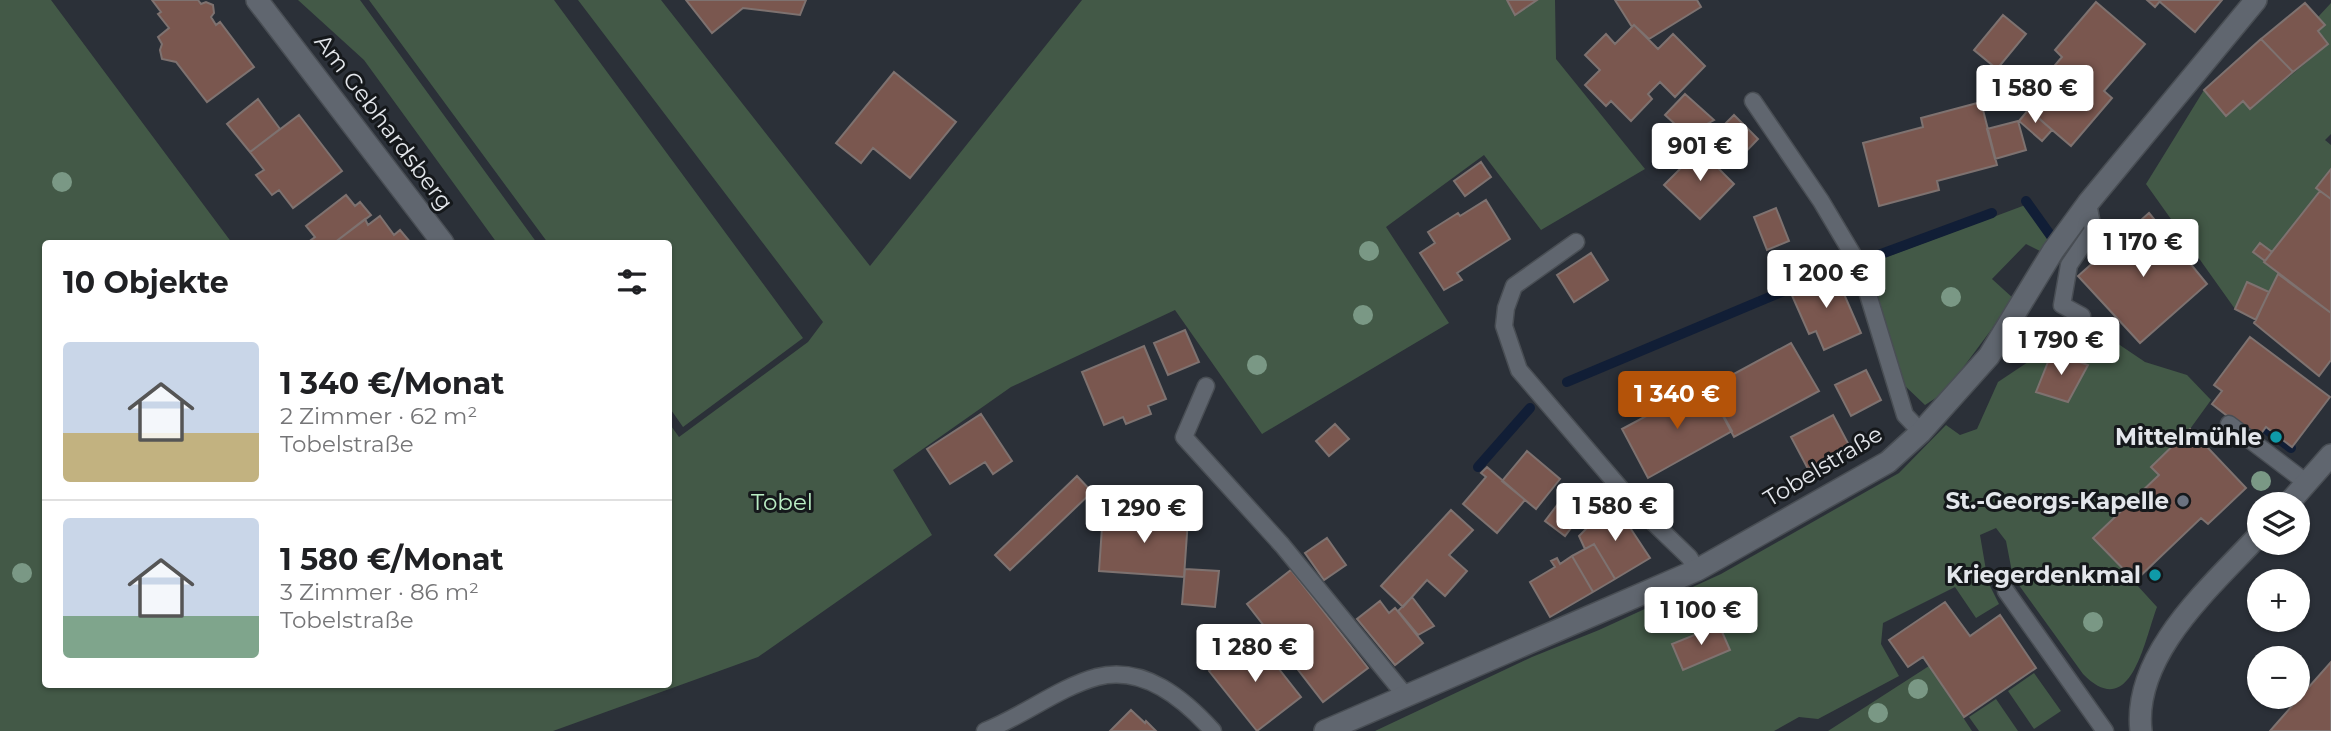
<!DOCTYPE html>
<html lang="de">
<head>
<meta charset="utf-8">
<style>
	body { margin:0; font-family:Montserrat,sans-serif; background:#f6f6f6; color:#202124; height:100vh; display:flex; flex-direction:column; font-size:26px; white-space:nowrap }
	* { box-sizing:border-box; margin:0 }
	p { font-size:23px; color:#757577 }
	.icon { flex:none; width:38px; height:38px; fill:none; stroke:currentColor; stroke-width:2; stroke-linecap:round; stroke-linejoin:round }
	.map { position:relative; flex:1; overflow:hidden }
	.panel { position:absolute; left:42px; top:240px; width:630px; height:448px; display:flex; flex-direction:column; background:#fff; border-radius:7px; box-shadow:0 2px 5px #0004 }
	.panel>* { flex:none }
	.buttons { position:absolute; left:2247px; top:492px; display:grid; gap:14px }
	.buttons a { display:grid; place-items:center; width:63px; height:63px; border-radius:50%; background:#fff; box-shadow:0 2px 5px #0004; font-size:35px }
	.price { position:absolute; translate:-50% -60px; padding:0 16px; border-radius:7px; background:#fff; color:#222; font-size:23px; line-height:46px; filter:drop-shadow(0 2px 4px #0008) }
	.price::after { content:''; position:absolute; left:50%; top:42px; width:21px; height:16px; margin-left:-10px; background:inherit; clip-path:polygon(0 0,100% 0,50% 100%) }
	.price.current { background:#b45309; color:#fff }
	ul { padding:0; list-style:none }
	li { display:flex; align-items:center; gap:21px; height:175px; padding:0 21px }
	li+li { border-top:2px solid #e0e0e0 }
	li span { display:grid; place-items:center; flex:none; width:196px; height:140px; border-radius:7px; color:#555 }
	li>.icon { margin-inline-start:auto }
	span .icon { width:84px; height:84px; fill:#fffc; stroke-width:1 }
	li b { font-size:30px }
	h2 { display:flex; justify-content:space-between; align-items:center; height:84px; padding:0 21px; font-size:30px }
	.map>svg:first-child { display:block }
</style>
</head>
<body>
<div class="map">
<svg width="2331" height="731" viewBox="0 0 2331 731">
	<rect width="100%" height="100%" fill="#2b3038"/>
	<!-- green -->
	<path fill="#435947" d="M0 0H51L232 243H46V684H668L669 423 679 437 808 342 823 322 578 0H661L870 266 1082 0H1555L1556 59 1645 169 1541 230 1484 155 1386 227 1449 323 1262 434 1175 310 1011 387 893 470 932 535 758 657 553 731H0Z
		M298 0H360L537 243H497L364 60Z
		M369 0H554L803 338 683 427 669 407 668 243H548Z
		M2331 3V134L2325 140 2331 145V169L2320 191 2272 252 2260 243 2253 252 2278 274 2269 292 2248 282 2235 309 2146 184 2204 90 2226 116 2243 101 2251 109 2328 44 2318 31 2325 25 2318 17Z
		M2028 204 2050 241 2042 252 2026 244 1992 279 2014 299 1945 392 1925 405 1904 385 1868 264Z
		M2105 335 2145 362 2187 375 2211 400 2190 429 2151 467 2159 475 2093 537 2157 607C2144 641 2131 723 2083 674L2013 577 2006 541 1996 528 1980 535 1988 582 1999 604 1976 618 1955 587 1883 623 1881 644 1899 676 1818 719 1799 717 1774 731H1375L1532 657 1599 630 1721 574 1899 473 1946 425 1960 435 1977 429 1998 382 2058 342Z
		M1929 666 1972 731H1828Z
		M2034 673 2061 711 2034 729 2008 691Z
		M1996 699 2018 731H1979L1969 717Z"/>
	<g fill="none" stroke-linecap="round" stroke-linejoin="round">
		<!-- stream -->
		<path stroke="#111e36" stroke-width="10" d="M2026 201 2051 236
			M1873 257 1992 213
			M1567 382 1846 265
			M2266 429 2291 448
			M1478 467 1530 408"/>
	</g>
	<!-- building -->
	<path fill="#7a574f" stroke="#7e7270" stroke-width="2" d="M152 0H198L201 4 206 2 213 5 214 13 211 17 216 25 220 22 254 67 207 102 176 62 162 59 160 50 162 44 158 37 169 28 158 14 161 12Z
		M686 0H806L800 15 743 8 712 33Z
		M1507 0H1537L1515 15Z
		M1615 0H1697L1701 7 1649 39 1634 25 1632 27Z
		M2147 0H2161L2155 7Z
		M2161 0H2222L2195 32 2160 2Z
		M2096 2 2145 44 2104 91 2112 98 2071 146 2022 104 2062 57 2055 50Z
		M2305 3 2325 25 2318 31 2328 44 2293 72 2261 39Z
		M2003 15 2026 34 1997 69 1974 50Z
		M1634 25 1658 49 1673 34 1705 66 1675 97 1660 82 1648 94 1652 99 1631 121 1611 101 1606 106 1585 85 1600 70 1585 55 1606 34 1615 44Z
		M2261 39 2293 72 2250 109 2243 101 2226 116 2204 90Z
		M894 72 956 122 910 178 873 148 861 163 836 143Z
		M1685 94 1714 120 1687 135 1665 115Z
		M258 99 280 129 250 152 227 124Z
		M1981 102 1997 165 1937 181 1939 190 1879 206 1863 143 1923 127 1921 118Z
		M2029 109 2052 130 2042 141 2019 121Z
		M299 115 342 171 293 208 279 190 272 195 256 175 264 170 250 152Z
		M1734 115 1758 139 1732 166 1708 141Z
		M2018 121 2026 150 1995 159 1987 129Z
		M1703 146 1722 164 1718 168 1734 184 1700 219 1664 185Z
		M1481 162 1491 177 1465 196 1454 181Z
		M2331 169V199L2316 188Z
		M2320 191 2331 199V313L2264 262Z
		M346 195 355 206 360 202 371 215 334 243H307L315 237 306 226Z
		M1486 200 1510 239 1457 273 1462 280 1444 290 1420 253 1435 243 1428 232 1458 213 1460 216Z
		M1776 208 1789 241 1767 250 1754 217Z
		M2149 213 2207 284 2140 343 2078 276Z
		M380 216 394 235 400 230 411 243H334L365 219 368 225Z
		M2260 243 2272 252 2265 261 2253 252Z
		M1591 253 1608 280 1574 302 1557 275Z
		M1834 271 1861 333 1824 350 1816 331 1809 334 1790 291Z
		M2278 274 2331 313V360L2319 376 2254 323Z
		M2247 282 2269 292 2256 320 2235 309Z
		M1185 330 1199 362 1168 375 1154 343Z
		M2250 337 2330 397 2292 447 2266 427 2257 439 2212 404 2222 391 2214 385Z
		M1791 343 1819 391 1734 437 1708 388Z
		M1144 346 1166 399 1148 406 1151 414 1126 424 1123 417 1104 425 1082 372Z
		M2052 352 2088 365 2068 402 2036 392Z
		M1866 370 1881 400 1851 416 1835 385Z
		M1706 384 1732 431 1648 478 1622 429Z
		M981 414 1012 461 993 474 985 462 950 484 927 449Z
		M1833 415 1850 447 1808 469 1791 437Z
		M1335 424 1349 439 1329 456 1316 441Z
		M2190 429 2246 488 2208 524 2201 518 2135 581 2093 538 2159 475 2151 467Z
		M1527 451 1560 479 1536 509 1502 481Z
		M1487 467 1525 500 1497 533 1463 504 1486 477 1481 473Z
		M1077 476 1092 492 1010 570 995 555Z
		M1561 500 1580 516 1565 536 1545 521Z
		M1617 508 1650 558 1615 579 1594 544 1585 549 1579 536 1591 524Z
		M1451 510 1473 530 1449 555 1467 571 1445 596 1427 580 1403 607 1381 586Z
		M1103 513 1188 519 1184 577 1099 571Z
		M1327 538 1346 565 1324 580 1305 553Z
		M1594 544 1615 579 1593 592 1572 556Z
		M1572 556 1593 592 1550 617 1530 582 1555 567 1551 561 1557 558 1560 564Z
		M1185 569 1219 571 1215 607 1182 604Z
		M1291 570 1368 668 1323 702 1247 604Z
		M1412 597 1434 626 1418 635 1398 611Z
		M1380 601 1389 613 1395 608 1423 643 1395 665 1357 619Z
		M1945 602 1970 636 2000 615 2036 668 1964 717 1923 657 1908 667 1889 640Z
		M1699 603 1703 610 1696 613 1693 607Z
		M1719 625 1730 650 1683 670 1672 644Z
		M1253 636 1301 697 1257 731 1209 671Z
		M2331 662V731H2270L2277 723Z
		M1131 710 1145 723 1146 721 1156 731H1110Z"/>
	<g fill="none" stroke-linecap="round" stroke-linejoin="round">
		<!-- lane casing -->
		<g stroke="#494e54" stroke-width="19">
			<path id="lane" d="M1753 101 1821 201 1859 265 1905 415 1921 432
				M1576 242 1514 286 1506 308 1504 326 1519 370 1633 503 1689 557 1697 570
				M2082 316 2062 305 2069 265 2093 230 2088 203
				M1206 386 1184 437 1282 545 1405 695
				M2229 424 2307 483
				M2006 591 2105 731
				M985 731C1023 716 1060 687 1097 677 1144 665 1184 699 1213 731"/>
		</g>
		<!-- street casing -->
		<g stroke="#494e54" stroke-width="24">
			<path id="street" d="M257 0 443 243
				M2288 504 2331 455
				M1325 731 1697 570 1888 462 1921 432 1989 356 2053 251 2088 203 2256 0
				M2141 731C2132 654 2212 586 2259 535"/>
		</g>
		<!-- lane -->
		<use href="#lane" stroke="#60666f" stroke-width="16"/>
		<!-- street -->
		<use href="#street" stroke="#60666f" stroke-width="21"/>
	</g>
	<!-- trees -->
	<g fill="#7a9885">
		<circle cx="62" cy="182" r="10"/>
		<circle cx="1369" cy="251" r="10"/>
		<circle cx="1951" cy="297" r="10"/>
		<circle cx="1363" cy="315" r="10"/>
		<circle cx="1257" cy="365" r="10"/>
		<circle cx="2261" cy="481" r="10"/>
		<circle cx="22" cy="573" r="10"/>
		<circle cx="2093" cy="622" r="10"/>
		<circle cx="1918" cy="689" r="10"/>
		<circle cx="1878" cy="713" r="10"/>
	</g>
	<!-- markers -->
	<g fill="#0f9aa8" stroke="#15181b" stroke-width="2.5">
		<circle cx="2276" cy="437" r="7"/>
		<circle cx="2155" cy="575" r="7"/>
	</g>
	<circle fill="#6b7280" stroke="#15181b" stroke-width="2.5" cx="2183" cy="501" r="7"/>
	<g text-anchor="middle" stroke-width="6" stroke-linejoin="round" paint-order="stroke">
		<!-- street labels -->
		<g font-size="23" fill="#e3e6eb" stroke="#15181b">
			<text transform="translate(384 122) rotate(53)" y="8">Am Gebhardsberg</text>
			<text transform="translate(1823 466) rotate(-31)" y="8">Tobelstraße</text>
		</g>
		<!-- poi labels -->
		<g font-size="23" font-weight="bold" fill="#e3e6eb" stroke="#15181b" text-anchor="end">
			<text x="2262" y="445">Mittelmühle</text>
			<text x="2169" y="509">St.-Georgs-Kapelle</text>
			<text x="2141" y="583">Kriegerdenkmal</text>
		</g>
		<!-- park labels -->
		<g font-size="23" fill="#baeec4" stroke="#15181b">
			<text x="782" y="510">Tobel</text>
		</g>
	</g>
</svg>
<div class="buttons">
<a><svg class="icon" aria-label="layers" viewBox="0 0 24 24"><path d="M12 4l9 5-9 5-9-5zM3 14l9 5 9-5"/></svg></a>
<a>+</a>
<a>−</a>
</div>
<b class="price" style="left:2035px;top:125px">1 580 €</b>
<b class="price" style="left:1700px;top:183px">901 €</b>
<b class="price" style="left:2143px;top:279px">1 170 €</b>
<b class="price" style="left:1826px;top:310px">1 200 €</b>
<b class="price" style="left:2061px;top:377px">1 790 €</b>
<b class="price current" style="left:1677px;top:431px">1 340 €</b>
<b class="price" style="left:1615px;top:543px">1 580 €</b>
<b class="price" style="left:1144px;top:545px">1 290 €</b>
<b class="price" style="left:1701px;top:647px">1 100 €</b>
<b class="price" style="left:1255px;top:684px">1 280 €</b>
<section class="panel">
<h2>10 Objekte<svg class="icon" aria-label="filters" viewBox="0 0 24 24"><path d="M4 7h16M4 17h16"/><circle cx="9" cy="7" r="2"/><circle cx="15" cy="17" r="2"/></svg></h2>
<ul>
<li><span style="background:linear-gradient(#c9d6e8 65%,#c2b280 0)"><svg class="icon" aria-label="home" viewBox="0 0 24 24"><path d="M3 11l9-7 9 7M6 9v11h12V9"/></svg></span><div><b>1 340 €/Monat</b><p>2 Zimmer · 62 m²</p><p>Tobelstraße</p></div></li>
<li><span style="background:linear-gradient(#c9d6e8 70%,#7fa58c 0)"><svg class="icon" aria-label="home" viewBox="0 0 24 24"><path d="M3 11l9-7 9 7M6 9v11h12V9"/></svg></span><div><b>1 580 €/Monat</b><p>3 Zimmer · 86 m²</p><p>Tobelstraße</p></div></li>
</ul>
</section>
</div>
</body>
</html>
